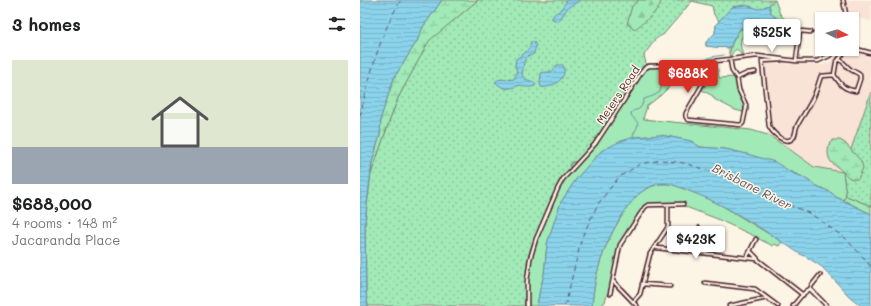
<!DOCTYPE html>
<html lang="en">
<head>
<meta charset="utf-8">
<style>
	body { margin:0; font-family:Mali,sans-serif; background:#f6f6f6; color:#202124; height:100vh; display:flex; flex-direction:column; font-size:15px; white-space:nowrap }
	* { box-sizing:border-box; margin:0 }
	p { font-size:13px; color:#757577 }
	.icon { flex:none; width:22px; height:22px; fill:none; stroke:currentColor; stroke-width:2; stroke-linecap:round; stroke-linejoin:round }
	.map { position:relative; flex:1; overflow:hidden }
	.sheet { display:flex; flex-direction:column; background:#fff; width:360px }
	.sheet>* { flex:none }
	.needle { width:26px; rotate:95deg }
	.buttons { position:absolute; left:455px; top:12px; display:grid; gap:8px }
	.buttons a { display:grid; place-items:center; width:44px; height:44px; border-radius:0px; background:#fff; box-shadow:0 1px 3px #0004; font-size:20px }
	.price { position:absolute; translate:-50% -34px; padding:0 9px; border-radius:4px; background:#fff; color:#222; font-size:13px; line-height:26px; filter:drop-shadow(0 1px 2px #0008) }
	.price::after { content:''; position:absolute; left:50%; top:24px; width:12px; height:9px; margin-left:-6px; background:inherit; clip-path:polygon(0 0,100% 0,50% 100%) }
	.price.active { background:#d93025; color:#fff }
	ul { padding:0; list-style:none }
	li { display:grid; align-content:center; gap:8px; height:212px; padding:0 12px }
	li span { display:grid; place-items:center; height:124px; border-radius:0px; color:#555 }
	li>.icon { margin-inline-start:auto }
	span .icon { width:72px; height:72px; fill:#fffc; stroke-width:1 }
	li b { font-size:17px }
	h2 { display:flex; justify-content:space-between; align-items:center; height:48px; padding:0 12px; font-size:17px }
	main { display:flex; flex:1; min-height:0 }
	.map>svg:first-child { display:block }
</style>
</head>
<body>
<main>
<section class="sheet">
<h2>3 homes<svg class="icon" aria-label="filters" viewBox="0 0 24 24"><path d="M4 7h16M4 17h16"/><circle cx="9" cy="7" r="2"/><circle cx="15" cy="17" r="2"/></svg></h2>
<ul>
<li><span style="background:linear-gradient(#dfe7d0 70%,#9aa5b1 0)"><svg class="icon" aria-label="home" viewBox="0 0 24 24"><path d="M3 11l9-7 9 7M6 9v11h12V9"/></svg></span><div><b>$688,000</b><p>4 rooms · 148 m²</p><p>Jacaranda Place</p></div></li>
</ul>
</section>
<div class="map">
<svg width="511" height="306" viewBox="0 0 511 306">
	<defs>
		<pattern id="grass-dots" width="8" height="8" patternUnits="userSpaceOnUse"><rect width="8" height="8" fill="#a1e9b6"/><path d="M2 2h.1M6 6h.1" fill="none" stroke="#8cc79d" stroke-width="1.8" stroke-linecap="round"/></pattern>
		<pattern id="forest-firs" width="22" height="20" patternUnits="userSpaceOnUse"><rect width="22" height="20" fill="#a1e9b6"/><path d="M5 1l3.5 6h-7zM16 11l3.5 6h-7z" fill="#8cc79d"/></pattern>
		<pattern id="wetland-marsh" width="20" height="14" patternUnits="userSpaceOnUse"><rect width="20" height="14" fill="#a1e9b6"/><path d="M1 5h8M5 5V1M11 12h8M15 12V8" fill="none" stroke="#8cc79d"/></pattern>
		<pattern id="water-rules" width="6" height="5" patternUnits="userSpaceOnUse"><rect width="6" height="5" fill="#8ad3eb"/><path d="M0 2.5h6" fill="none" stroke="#79b5ca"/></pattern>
	</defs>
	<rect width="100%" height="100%" fill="#fcf5e5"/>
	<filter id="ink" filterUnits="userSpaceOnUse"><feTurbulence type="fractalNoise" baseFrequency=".025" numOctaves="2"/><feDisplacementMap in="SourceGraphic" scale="8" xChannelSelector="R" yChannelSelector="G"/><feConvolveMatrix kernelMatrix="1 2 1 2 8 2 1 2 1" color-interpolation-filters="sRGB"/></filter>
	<g filter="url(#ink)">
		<!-- built -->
		<path fill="#f9e2d6" d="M486 0H511V21L490 16Z
			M482 50 511 56V92L483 172 454 167 425 146 408 135 399 63 462 65 469 63Z"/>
		<!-- grass -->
		<path fill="url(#grass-dots)" stroke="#768470" d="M118 0H415L409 5 392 27 372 43 371 46 369 48 346 46V42L355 33 356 25 359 21 354 15 352 6 332 1 303 35C299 36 294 40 292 44L284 55 286 64 233 143 216 162H212L210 165V169L198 185 173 242 168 258 165 306H8L6 293 5 222 11 174 28 125 38 98 69 40Z
			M511 92V206L486 196 483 172Z"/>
		<!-- forest -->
		<path fill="url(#forest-firs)" stroke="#768470" d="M279 0H301C301 10 283 23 275 29L267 24 272 6Z
			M486 196 511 206V214L483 200Z"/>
		<!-- wetland -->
		<path fill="url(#wetland-marsh)" stroke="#768470" d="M82 0H118L69 41 38 98 28 125 11 174 12 162 20 135 21 117 34 78 57 41 63 27Z
			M473 140H480L485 143 501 161 503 168 498 179C489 180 488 176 482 171 479 168 475 166 472 163 466 156 467 146 473 140Z"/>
		<!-- park -->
		<path fill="#a1e9b6" stroke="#768470" d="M415 0 420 14 432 27 431 30 422 31 413 30 382 37C379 43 381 49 383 55H381C378 47 374 49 371 56H369L372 43 380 29 423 25V24L411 13 409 5Z
			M319 63 320 68 357 64 359 78 373 77 376 81 377 91 384 105 383 112 375 110 354 99 353 96 342 90 346 85 345 82 342 81 312 84 301 95 287 106 283 119 391 130 408 135 425 146 454 167 483 172 486 196 483 200 476 197 472 193 455 185 441 176 387 154 365 149 340 147 331 141 301 135 275 137 241 151 217 178 201 202 187 244 184 275 180 289 177 306H165L166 277 168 258 173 242 198 185 210 169V165L213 162H217L233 143 286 64Z
			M299 184H311L343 196 361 205 422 242 419 246 414 244 413 246 399 239 396 236H394L355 218 323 206V203L285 205 279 213H278L277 215 278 216 270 227H269L267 229 268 230 260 243 257 256H255V259H256L248 294H247L245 302 240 306H232C234 273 245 242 263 214 267 208 270 201 275 197 282 190 290 187 299 184Z"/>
		<!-- water -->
		<path fill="url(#water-rules)" stroke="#708b9e" d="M0 0H82L63 27 57 41 34 78 21 117 20 135 12 162 5 222 6 293 8 306H0Z
			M208 0H221C217 3 212 4 209 7 204 11 203 17 198 21L192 19C192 18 192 17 193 16 195 12 196 14 199 11 203 8 204 3 208 0Z
			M385 5 399 9 409 5 411 13 423 24V25L380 29 374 38 371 46C364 49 354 47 346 46V42L355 33 356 25 358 22 372 7 378 6Z
			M171 42H174L176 46 174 53 172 55H169L166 58 164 62 162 75 165 79 174 82 176 85 172 87H165L160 85C149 89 145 91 135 82 140 77 146 81 154 79 160 69 153 69 156 59 163 54 169 52 171 42Z
			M197 65H203C209 78 192 89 181 87L180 83 181 73C189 71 193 74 197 65Z
			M301 135 331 141 340 147 365 149 387 154 415 162 434 174 441 176 455 185 472 193 476 197 511 214V306H501L489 296 462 267 445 256 440 254C404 230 366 204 324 189 316 186 308 182 298 184 279 189 271 202 261 217 244 244 234 275 232 306H177L180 289 184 275 187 244 194 222 201 202 217 178 241 151 261 141 275 137Z"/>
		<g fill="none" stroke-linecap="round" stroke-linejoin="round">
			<!-- stream -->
			<path stroke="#708b9e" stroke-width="1" d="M368 53 369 52V48
				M347 59 351 57 364 55
				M273 138C273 131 278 129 278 123L271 115C272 108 276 112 280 108 282 106 283 102 284 99L293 96 300 92 302 83 301 75 306 72H318L330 69 345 67"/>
			<!-- ferry -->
			<path stroke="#5d5565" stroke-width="1" stroke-dasharray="5 4" stroke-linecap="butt" d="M0 116C10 76 19 35 41 0
				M205 306 222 237 238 204 259 177 269 171 280 164 301 160 324 163 347 170 451 214 485 238 507 261 511 268"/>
			<!-- minor casing -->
			<g stroke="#4a1f2b" stroke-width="5.5">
				<path id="minor" d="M483 0 487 19
					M434 30 440 31 451 32
					M492 48 511 53
					M421 60 402 61 409 126C412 132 425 146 433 138 436 135 435 130 437 126 441 118 447 110 451 102 456 94 458 84 461 76L474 75
					M436 61 440 31
					M474 75C481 85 483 89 496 91L500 79V75C497 72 494 72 490 69 486 66 484 62 479 59
					M474 75 476 63 483 54 484 49
					M377 78 388 73 395 72
					M342 85 326 113C325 116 326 119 329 120L381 125 383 123 386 109V105L379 90 377 78 372 71 370 59
					M295 247 297 248 397 259 443 295
					M390 251 397 258
					M339 253 342 232 339 228
					M387 257 396 239
					M253 281 277 306
					M345 283 395 289 418 306
					M282 284 310 286
					M450 289 467 306
					M250 294 260 245 285 207 288 205 323 204
					M273 302 280 294 290 254 308 227V205
					M167 306V281L170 259 176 239 198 188 203 179 235 144 264 100 281 73 285 68 289 66 321 65 397 56 436 61H458L469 56 477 49
					M369 306 407 298
					M433 306C438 300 443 292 450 289L452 285 460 275"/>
			</g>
			<!-- minor -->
			<use href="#minor" stroke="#fcf5e5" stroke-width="2.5"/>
		</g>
	</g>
	<g text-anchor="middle" stroke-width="3" stroke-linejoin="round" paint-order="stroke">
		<!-- street labels -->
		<g font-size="11" fill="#4a1f2b" stroke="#fcf5e5">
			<text transform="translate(258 95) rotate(-56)" y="4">Meiers Road</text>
		</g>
		<!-- water labels -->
		<g font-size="12" font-style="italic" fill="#5d5565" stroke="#fcf5e5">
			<text transform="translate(392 187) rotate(27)" y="4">Brisbane River</text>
		</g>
	</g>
</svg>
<div class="buttons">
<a><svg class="needle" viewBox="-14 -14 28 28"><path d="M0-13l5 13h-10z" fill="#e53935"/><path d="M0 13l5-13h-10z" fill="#757577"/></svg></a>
</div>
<b class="price" style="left:412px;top:53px">$525K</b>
<b class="price active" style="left:328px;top:94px">$688K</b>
<b class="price" style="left:336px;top:260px">$423K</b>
</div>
</main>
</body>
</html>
